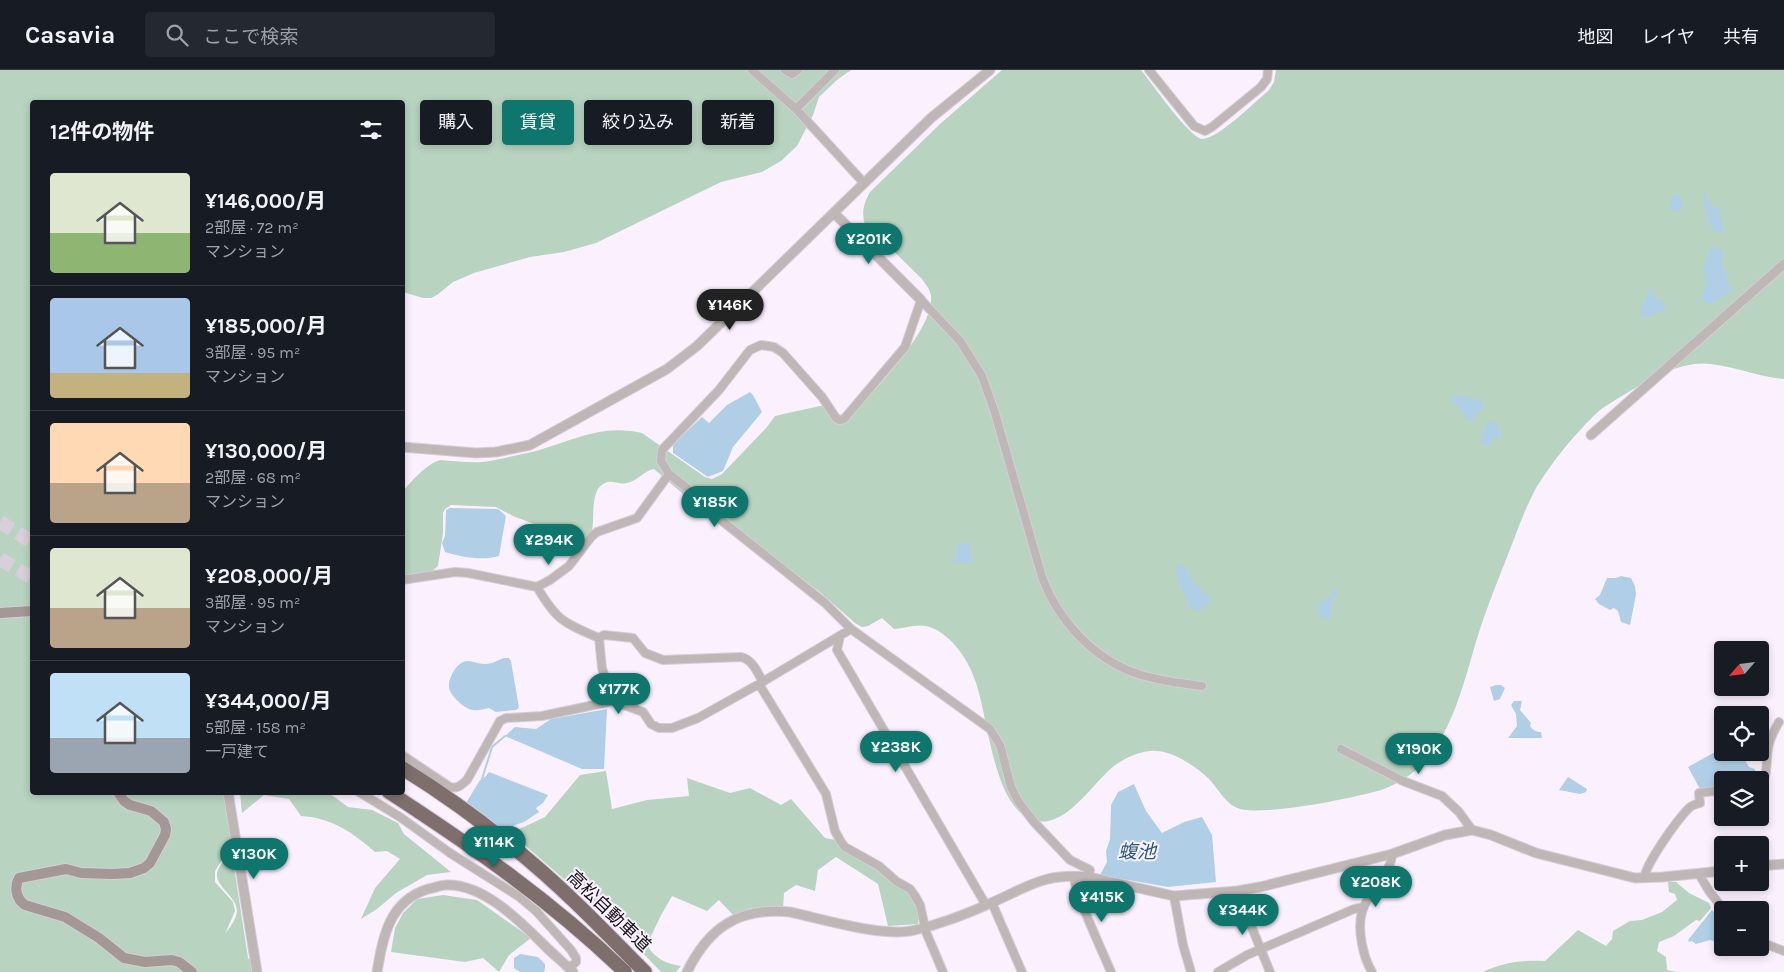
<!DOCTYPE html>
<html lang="ja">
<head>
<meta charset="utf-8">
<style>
	body { margin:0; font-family:Karla,"Noto Sans JP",sans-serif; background:#242831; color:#f1f3f6; height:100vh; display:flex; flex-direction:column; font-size:19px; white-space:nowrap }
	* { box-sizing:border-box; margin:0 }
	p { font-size:16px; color:#9ea1a6 }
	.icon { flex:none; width:28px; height:28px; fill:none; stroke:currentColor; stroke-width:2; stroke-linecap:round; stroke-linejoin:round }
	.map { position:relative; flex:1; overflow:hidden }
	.sheet { position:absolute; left:30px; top:30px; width:375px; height:695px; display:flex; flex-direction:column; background:#171b24; border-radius:5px; box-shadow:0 2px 8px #0003 }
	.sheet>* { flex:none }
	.banner { position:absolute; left:420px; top:30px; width:475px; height:45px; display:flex; gap:10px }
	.needle { width:32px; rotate:242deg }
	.fabs { position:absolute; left:1714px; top:571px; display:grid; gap:10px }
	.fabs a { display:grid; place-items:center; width:55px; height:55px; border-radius:5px; background:#171b24; box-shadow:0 2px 8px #0003; font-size:25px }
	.price { position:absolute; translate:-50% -42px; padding:0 11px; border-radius:18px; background:#0f766e; color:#fff; font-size:16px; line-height:32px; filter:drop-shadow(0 1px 2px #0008) }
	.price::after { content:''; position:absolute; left:50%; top:30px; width:15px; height:11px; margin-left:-8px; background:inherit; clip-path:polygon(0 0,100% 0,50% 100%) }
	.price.active { background:#222; color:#fff }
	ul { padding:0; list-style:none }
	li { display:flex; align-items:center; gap:15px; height:125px; padding:0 20px }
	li+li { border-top:1px solid #363941 }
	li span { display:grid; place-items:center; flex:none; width:140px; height:100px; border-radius:5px; color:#555 }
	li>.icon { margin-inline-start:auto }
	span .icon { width:60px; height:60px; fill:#fffc; stroke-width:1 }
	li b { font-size:21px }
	h2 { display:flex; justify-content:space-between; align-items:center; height:60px; padding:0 20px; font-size:21px }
	.pill { padding:0 18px; border-radius:5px; background:#171b24; box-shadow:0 2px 8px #0003; font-size:18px; line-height:45px }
	.pill.active { background:#0f766e; color:#fff }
	header { display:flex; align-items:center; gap:30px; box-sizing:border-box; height:70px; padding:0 25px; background:#171b24; border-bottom:1px solid #363941 }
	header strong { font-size:24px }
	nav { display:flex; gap:28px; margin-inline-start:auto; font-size:18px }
	.search { width:350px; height:45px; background:#242831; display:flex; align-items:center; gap:12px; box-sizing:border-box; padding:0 18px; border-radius:5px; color:#9ea1a6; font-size:19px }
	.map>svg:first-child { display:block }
</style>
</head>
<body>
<header>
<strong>Casavia</strong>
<div class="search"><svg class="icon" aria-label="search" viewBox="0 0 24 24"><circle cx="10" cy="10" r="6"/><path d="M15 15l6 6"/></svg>ここで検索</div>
<nav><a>地図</a><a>レイヤ</a><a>共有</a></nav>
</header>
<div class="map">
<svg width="1784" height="902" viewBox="0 0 1784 902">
	<rect width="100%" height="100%" fill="#fbf1fe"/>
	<!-- green -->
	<path fill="#b8d3c0" d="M0 0H851L837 10 819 27 813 45 797 76 781 91 762 102 721 112 596 173 564 182 530 187 474 203 453 212 437 225 431 228H423L403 222 402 32H32V722L223 723 234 788H223L215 801V812L233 832 235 841 225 864C230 857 237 849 237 840 235 822 208 814 220 796 223 791 227 790 233 790L248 888H247L250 889 252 902H0Z
		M1002 0H1141C1151 12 1189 67 1202 69 1217 70 1257 30 1269 20L1274 12 1276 0H1784V309C1757 307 1718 290 1694 294 1667 298 1645 312 1622 326 1615 330 1607 335 1600 340 1577 361 1549 395 1534 422 1524 441 1517 462 1509 482 1500 505 1491 527 1483 550 1462 610 1453 693 1384 719 1360 727 1254 749 1235 737 1224 731 1217 717 1208 708 1194 695 1170 679 1150 681 1138 682 1123 689 1114 696 1090 715 1060 769 1025 746 993 726 988 648 976 613 971 598 964 585 953 573 945 565 938 559 926 556 915 554 905 558 894 559L882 548 868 556 862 557 855 553 821 523 743 464 725 446 720 444 704 447 695 444 688 437 682 423 654 399C643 401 638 411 627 413 620 415 614 411 608 412 589 416 595 447 592 461L573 481 562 477 534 454 513 446 496 437 451 435 445 439 443 443V463L438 496 430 503 403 507 402 422C412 411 426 394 440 390 454 391 469 393 483 392 499 390 516 385 532 382 570 372 601 353 642 363L705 407 712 409 722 404 767 357 775 346 779 345 820 336H823L837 353 842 354 846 352C868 327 935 260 931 226 930 219 926 215 922 209L864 152C862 140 864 133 870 122L940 54Z
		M606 701 612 739 647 730 689 726 687 708 730 723 750 718 781 735 791 729 825 768 836 770 910 821 918 839V854L888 856 878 814 836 787 818 800 815 821 796 815 784 823 783 837 751 838 733 845 719 830 707 841 672 826 660 847 647 875C654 888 667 894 681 896L676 902H661L612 851 511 763 545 747 580 705Z
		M240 723H329L348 737 372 740 398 753 404 764 451 802 427 805 396 823 377 839 361 849 375 818 400 789 387 781 375 782C352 762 332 748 301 746L289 729 264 725 242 743Z
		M1668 812H1676L1689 823 1709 833 1711 838 1700 851 1696 850 1674 866 1659 872 1657 881 1666 887 1667 900 1677 902H1483C1503 892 1523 890 1545 891L1578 860 1606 876 1612 869 1613 861 1630 851 1642 850 1662 842 1677 830 1675 824 1669 822Z
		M443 825 477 830 531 868 509 885 499 902 483 888 465 892 391 882 395 858 403 843 417 829Z"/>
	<!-- water -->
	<path fill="#b0cfe6" d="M1704 123 1707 124V130L1715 138 1723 140 1719 143V146L1722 148 1723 156 1727 160 1725 161 1712 160V156L1707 153 1708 151 1705 142 1707 138 1703 136 1704 129 1702 125Z
		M1675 124 1681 126 1682 128 1680 130 1684 134 1679 140 1674 141 1669 139 1671 127Z
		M1715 176 1724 183V188L1721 192C1727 200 1725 211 1733 220L1709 235 1705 231 1700 230 1704 224 1702 222 1707 217 1703 197C1709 191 1704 179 1715 176Z
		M1655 219 1652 225 1653 228H1658L1664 233 1662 235 1664 237 1667 236 1669 238 1643 248C1636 235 1647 232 1649 221Z
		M750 322 753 325 762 342 733 377 723 401 708 407 673 383V374L702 347 709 353 727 335Z
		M1452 324 1457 327 1465 325 1471 330 1475 327 1477 330 1480 329 1481 333 1486 334 1479 343 1475 344V351L1467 349 1463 341 1451 331Z
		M1494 350 1499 359 1501 361 1502 366 1489 372 1490 376 1482 375C1482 362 1482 355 1494 350Z
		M450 438 498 439 506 446 499 486C482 491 462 487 445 482L442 473 445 466 446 440Z
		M966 472 972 477 969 481 973 484V489L970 493 953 492 952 490 956 486C955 480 955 475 961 473L963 475Z
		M1183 494 1195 514 1202 519 1204 524 1206 523 1210 527V532L1197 543 1191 537 1187 536 1189 532 1177 509V502L1175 498Z
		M1621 506 1631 508 1635 516 1636 525 1630 555 1621 552 1618 541 1614 538 1610 540 1599 534 1595 529 1600 525 1607 508H1616Z
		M1337 518 1339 522 1333 528C1334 535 1330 539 1332 546L1330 548 1320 547 1317 538 1319 533 1327 529Z
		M504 588H509L511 591 519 638 516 640 496 642 489 638C484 639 478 641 473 640 466 640 449 625 449 617 448 610 454 598 460 594 469 587 476 595 486 594 492 594 498 590 504 588Z
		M1496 615H1501L1505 618 1500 629 1494 631 1490 617Z
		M1514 631H1522L1520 640 1531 653 1530 656C1533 660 1536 662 1541 662L1542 668H1508L1517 656 1516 644 1511 635Z
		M607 639 604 699H582L505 666 515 657 536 659 551 649Z
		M1722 678V682L1741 683 1749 697 1755 699V710H1722V717L1700 719 1688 697Z
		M489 702 548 725 543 733 536 738 539 742 524 752 501 760 466 733 480 710 485 707Z
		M1568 707 1587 719 1586 722 1580 724 1559 720Z
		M1134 714 1146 741 1162 763 1184 752 1202 747 1212 765 1216 812 1168 817 1100 805 1107 792 1106 781 1110 769 1111 735 1118 722Z
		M1712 840 1722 852V874L1710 870 1696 874 1692 871 1689 872 1688 870Z
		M520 884 538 887 545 894V899L544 902H520L514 898V888Z"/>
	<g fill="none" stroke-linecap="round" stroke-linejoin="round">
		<!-- stream -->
		<path stroke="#b0cfe6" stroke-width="2" d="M482 709 492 677 505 666"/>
		<!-- motorway-tunnel -->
		<path stroke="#d8cfdb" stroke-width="14" stroke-dasharray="14 7" stroke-linecap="butt" d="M0 452 32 472
			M0 489 32 508"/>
		<!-- minor casing -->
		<g stroke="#d6cdd8" stroke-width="10">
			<path id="minor" d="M752 0 796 39 864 113
				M785 0 792 4 798 0
				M1149 0 1194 56 1205 61 1212 57 1261 17 1267 9 1268 0
				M796 39 835 0
				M402 510 455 502 468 503 537 517 550 510 569 496 591 467 597 462 637 448 669 404
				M537 517C557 551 564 553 599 568L602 598 613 631
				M840 566 837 580 986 835
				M599 568 604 565 633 568 645 583 663 590 741 587C753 590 757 602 763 612
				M759 614 826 724 835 761 841 772 845 777 879 796 896 811 910 819 915 826 920 835 926 862 943 902
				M1341 679 1403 711 1442 726 1459 742 1472 760
				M402 685 450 717C458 719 461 715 467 710L500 651 506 648 542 646 613 631 643 642 651 654 659 658H672L698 648 759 614 851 559
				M1760 711 1764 709C1768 699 1766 689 1768 679 1769 669 1774 661 1779 652
				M359 722 400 747 450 783 518 826 536 841 571 880 576 888V892L569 898
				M1699 804 1709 821 1724 840
				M1074 806C1072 817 1105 887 1111 902
				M1089 807 1090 800 1070 790 1034 752 1018 731 1011 717 1000 675 990 659 851 559 825 533 706 438 688 419 669 404 661 391 662 380 719 320 750 280 761 275 774 277 783 283 822 327 836 348 839 350 844 349 905 277 921 230 960 271 982 306 995 343 1042 507C1058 550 1093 589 1138 604 1159 611 1181 613 1202 616
				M1644 808C1647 792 1677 750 1689 738 1692 735 1696 734 1700 733L1699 723 1722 720
				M1237 821 1270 902
				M1174 826 1183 875 1191 902
				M992 833 1022 902
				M1760 872 1784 881
				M1218 902 1247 885 1354 839 1364 837
				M1372 902C1363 887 1357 859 1362 842 1365 831 1373 821 1379 812 1385 803 1392 795 1392 784"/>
		</g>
		<!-- tertiary casing -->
		<g stroke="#d6cdd8" stroke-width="11">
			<path id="tertiary" d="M834 143 921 230
				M1591 365 1784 194
				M402 377 476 383 496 382 530 375 667 299 697 276 931 48 990 0
				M228 722 257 902
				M1760 796 1784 794
				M377 902C383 867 389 831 428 819 434 818 441 815 446 815 483 813 521 852 545 876 554 885 564 893 573 902
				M687 902C709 857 739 837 790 842 823 849 884 868 915 860 940 854 967 844 991 833 1030 816 1043 803 1089 807L1174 826 1237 821 1260 817 1392 784 1445 765 1472 760 1491 765 1536 783 1635 808 1663 807 1722 801"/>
		</g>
		<!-- secondary casing -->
		<g stroke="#d6cdd8" stroke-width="12">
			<path id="secondary" d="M0 543 32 541
				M118 722 124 731 130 735 151 741 164 752 166 759 165 765 150 793 144 798 130 803 112 804 81 803 66 799 19 808C14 817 16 829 25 835L65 847 99 868 124 888 145 892 172 890 179 892 192 902"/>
		</g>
		<!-- motorway casing -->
		<g stroke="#d6cdd8" stroke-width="16">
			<path id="motorway" d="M402 698C463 736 523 782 575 832 599 855 622 879 645 902
				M389 722C475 778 551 831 625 902"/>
		</g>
		<!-- minor -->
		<use href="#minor" stroke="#beb7b5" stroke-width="8"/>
		<!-- tertiary -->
		<use href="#tertiary" stroke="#beb7b5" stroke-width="9"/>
		<!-- secondary -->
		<use href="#secondary" stroke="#a39895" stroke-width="10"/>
		<!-- motorway -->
		<use href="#motorway" stroke="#7e6f6c" stroke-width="14"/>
	</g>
	<g text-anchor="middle" stroke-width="4" stroke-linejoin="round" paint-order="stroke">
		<!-- street labels -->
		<g font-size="18" fill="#120f13" stroke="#fbf1fe">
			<text transform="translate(609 841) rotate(44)" y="6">高松自動車道</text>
		</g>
		<!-- water labels -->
		<g font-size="19" font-style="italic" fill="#265979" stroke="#fbf1fe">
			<text x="1137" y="788">蝮池</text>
		</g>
	</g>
</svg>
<div class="fabs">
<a><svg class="needle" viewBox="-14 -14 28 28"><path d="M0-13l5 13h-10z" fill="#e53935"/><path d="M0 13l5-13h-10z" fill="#9ea1a6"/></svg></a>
<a><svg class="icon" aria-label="locate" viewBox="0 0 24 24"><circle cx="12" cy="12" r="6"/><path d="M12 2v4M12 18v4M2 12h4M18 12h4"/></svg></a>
<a><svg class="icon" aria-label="layers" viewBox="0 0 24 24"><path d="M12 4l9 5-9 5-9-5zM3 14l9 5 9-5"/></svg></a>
<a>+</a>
<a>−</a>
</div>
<b class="price" style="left:869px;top:195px">¥201K</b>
<b class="price active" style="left:730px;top:261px">¥146K</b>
<b class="price" style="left:715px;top:458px">¥185K</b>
<b class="price" style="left:549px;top:496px">¥294K</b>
<b class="price" style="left:619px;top:645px">¥177K</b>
<b class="price" style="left:896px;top:703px">¥238K</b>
<b class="price" style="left:1419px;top:705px">¥190K</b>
<b class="price" style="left:494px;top:798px">¥114K</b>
<b class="price" style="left:254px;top:810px">¥130K</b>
<b class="price" style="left:1376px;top:838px">¥208K</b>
<b class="price" style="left:1102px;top:853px">¥415K</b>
<b class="price" style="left:1243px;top:866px">¥344K</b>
<div class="banner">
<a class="pill">購入</a>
<a class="pill active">賃貸</a>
<a class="pill">絞り込み</a>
<a class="pill">新着</a>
</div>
<section class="sheet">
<h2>12件の物件<svg class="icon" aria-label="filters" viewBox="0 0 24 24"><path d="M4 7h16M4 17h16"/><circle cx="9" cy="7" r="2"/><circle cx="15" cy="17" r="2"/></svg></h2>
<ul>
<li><span style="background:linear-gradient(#dfe7d0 60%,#8fb573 0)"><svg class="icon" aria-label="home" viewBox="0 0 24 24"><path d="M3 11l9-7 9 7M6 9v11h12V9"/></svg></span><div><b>¥146,000/月</b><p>2部屋 · 72 m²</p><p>マンション</p></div></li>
<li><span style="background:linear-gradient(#a9c7e8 75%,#c2b280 0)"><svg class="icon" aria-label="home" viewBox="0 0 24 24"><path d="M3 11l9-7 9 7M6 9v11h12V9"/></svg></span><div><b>¥185,000/月</b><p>3部屋 · 95 m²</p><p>マンション</p></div></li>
<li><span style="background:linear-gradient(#ffd9b3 60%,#b9a48a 0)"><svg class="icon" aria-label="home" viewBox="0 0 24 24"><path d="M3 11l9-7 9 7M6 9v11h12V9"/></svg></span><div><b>¥130,000/月</b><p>2部屋 · 68 m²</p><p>マンション</p></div></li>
<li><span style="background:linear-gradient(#dfe7d0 60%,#b9a48a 0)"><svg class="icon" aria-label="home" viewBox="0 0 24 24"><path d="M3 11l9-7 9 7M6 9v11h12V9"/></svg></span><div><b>¥208,000/月</b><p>3部屋 · 95 m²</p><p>マンション</p></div></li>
<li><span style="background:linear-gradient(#bfe0f5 65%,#9aa5b1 0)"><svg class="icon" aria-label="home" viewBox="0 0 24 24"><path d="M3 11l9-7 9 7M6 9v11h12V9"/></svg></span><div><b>¥344,000/月</b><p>5部屋 · 158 m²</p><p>一戸建て</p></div></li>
</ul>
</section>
</div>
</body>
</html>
